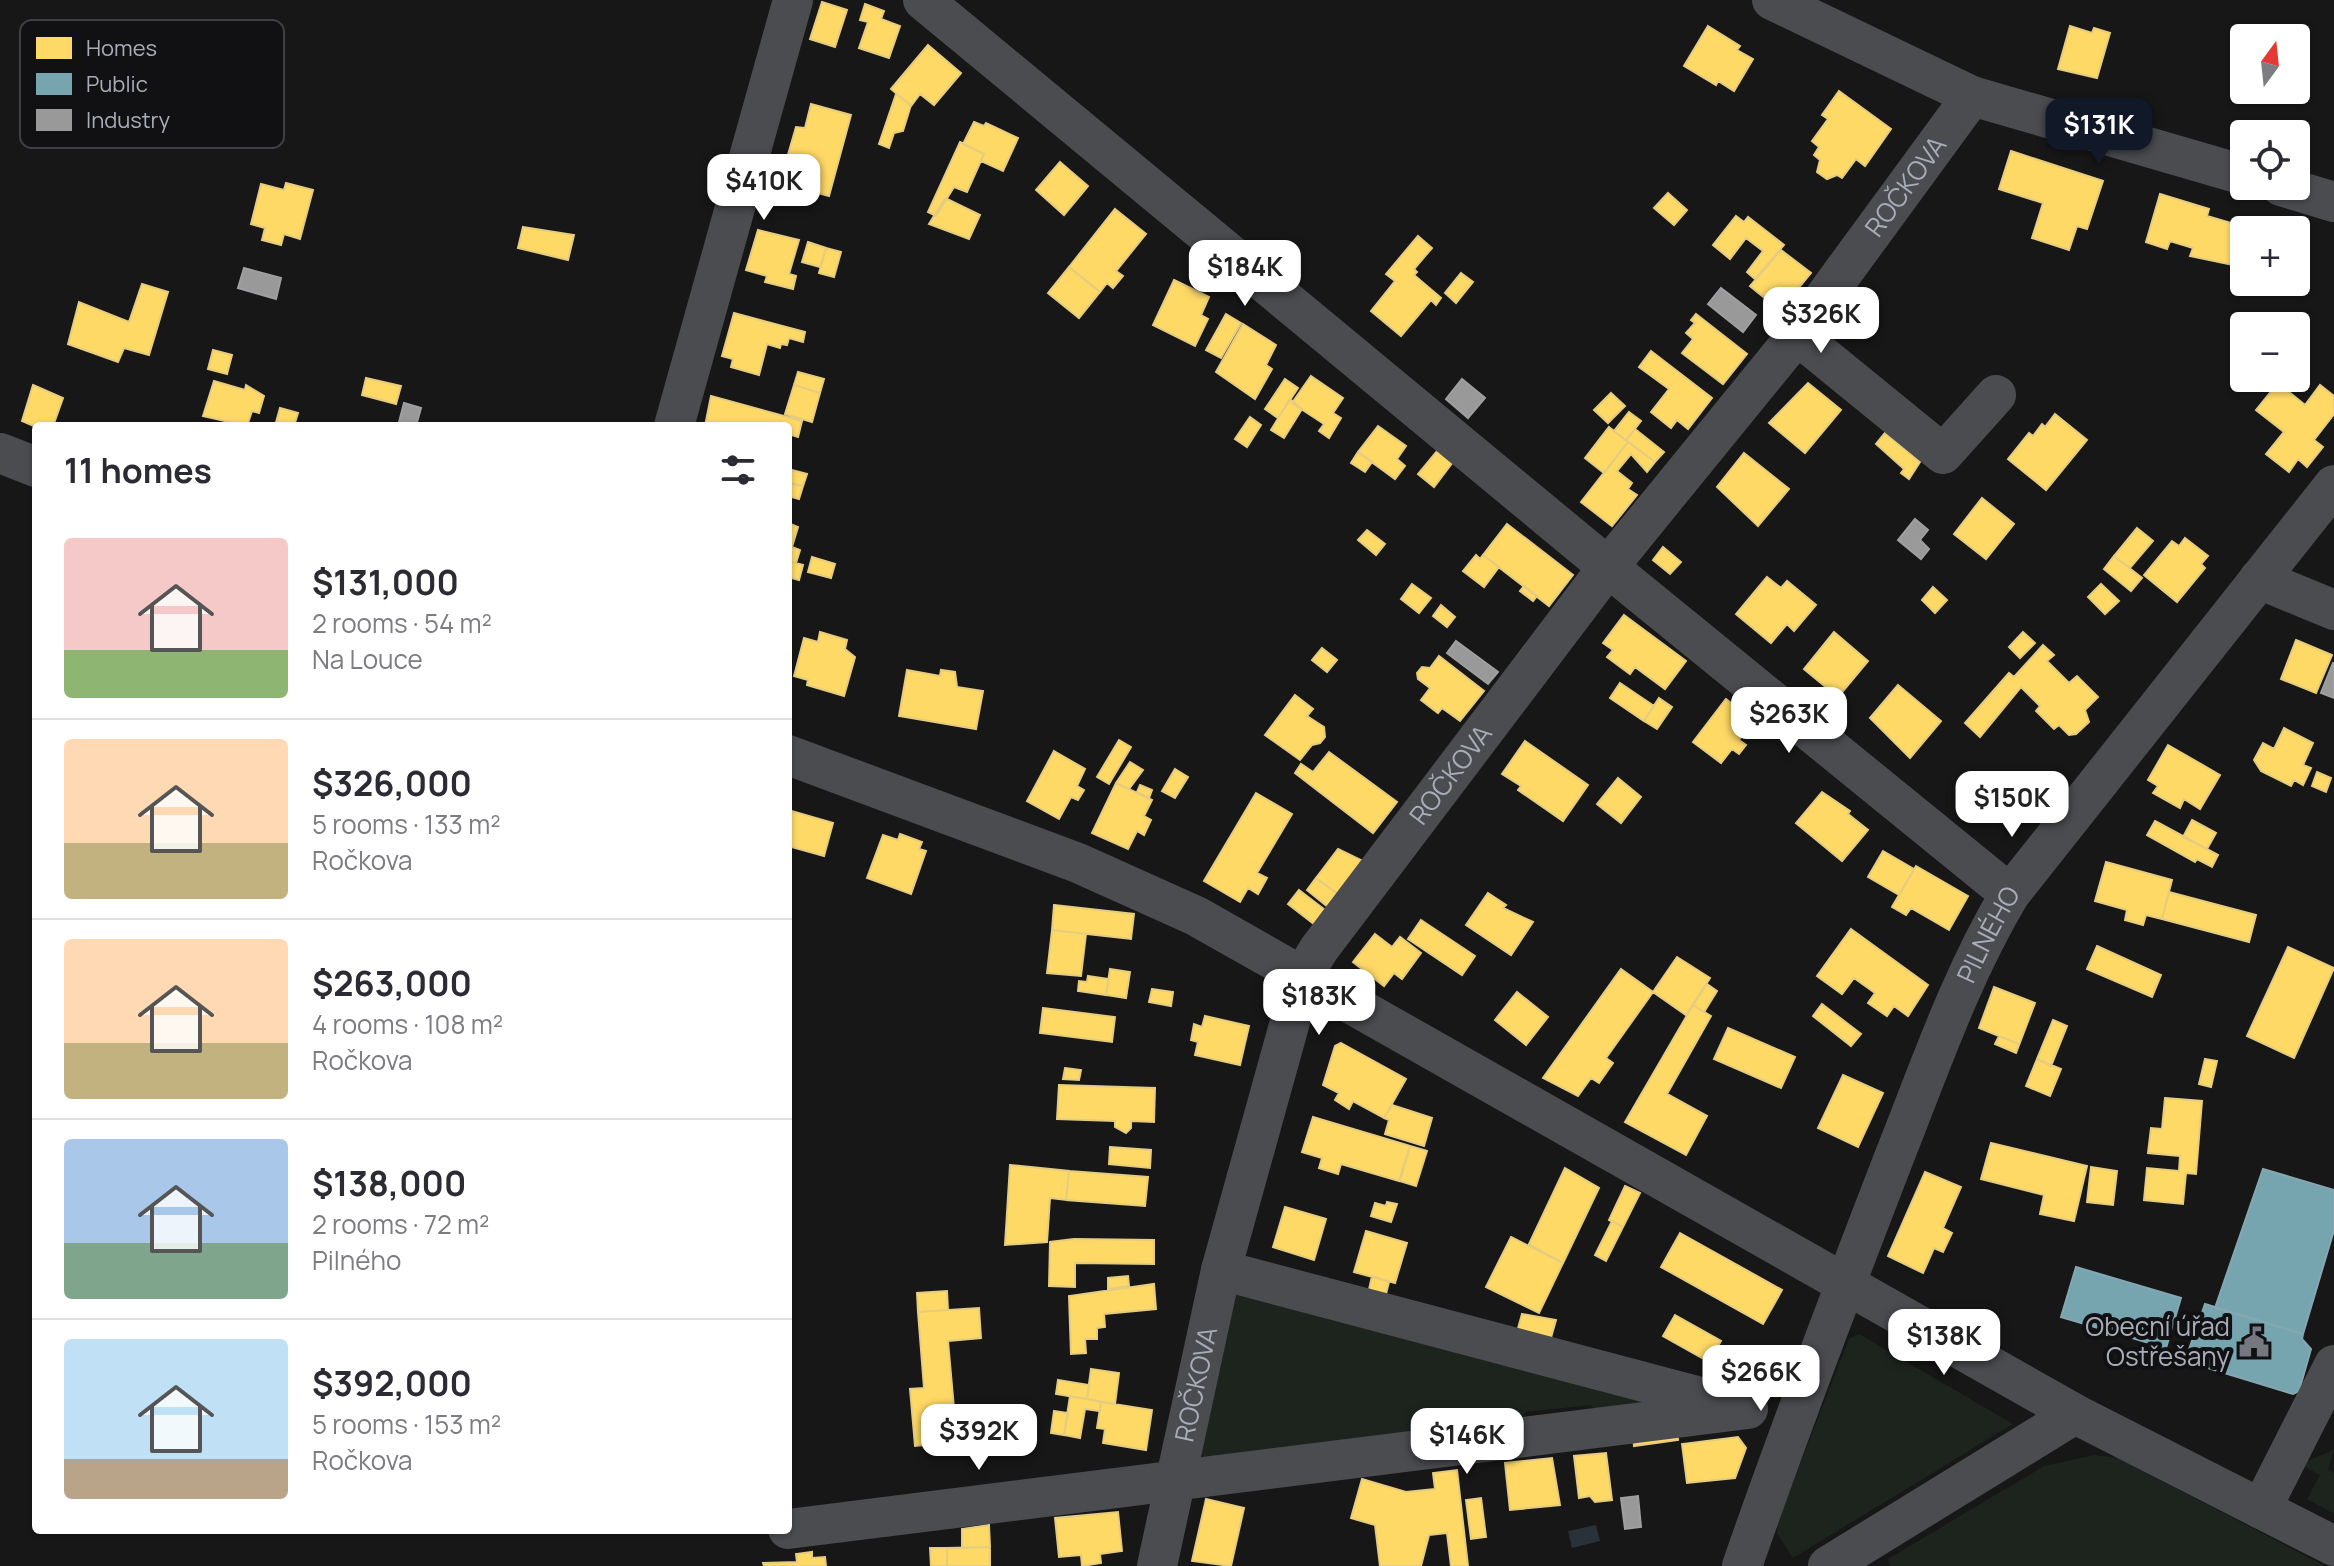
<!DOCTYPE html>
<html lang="en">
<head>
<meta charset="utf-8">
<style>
	body { margin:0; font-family:Manrope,sans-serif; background:#f7f7f7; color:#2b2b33; height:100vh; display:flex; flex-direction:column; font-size:30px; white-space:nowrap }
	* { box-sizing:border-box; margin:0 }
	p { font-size:26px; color:#7c7c81 }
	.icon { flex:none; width:44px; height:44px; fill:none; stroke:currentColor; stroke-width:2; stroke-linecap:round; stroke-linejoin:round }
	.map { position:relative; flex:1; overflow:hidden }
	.panel { position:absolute; left:32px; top:422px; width:760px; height:1112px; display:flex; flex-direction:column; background:#fff; border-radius:8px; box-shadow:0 2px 6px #0004 }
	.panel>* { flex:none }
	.needle { width:52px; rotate:15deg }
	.tools { position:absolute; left:2230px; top:24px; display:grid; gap:16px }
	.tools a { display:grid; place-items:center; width:80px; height:80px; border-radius:8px; background:#fff; box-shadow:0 2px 6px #0004; font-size:40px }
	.price { position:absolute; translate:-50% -68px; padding:0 18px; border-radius:16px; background:#fff; color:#222; font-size:26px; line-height:52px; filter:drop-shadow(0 2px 4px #0008) }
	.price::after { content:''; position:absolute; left:50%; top:48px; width:24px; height:18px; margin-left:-12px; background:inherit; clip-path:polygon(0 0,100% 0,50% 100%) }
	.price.active { background:#111827; color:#fff }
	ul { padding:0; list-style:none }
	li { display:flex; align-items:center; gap:24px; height:200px; padding:0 32px }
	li+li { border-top:2px solid #e1e1e2 }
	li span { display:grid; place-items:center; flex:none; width:224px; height:160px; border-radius:8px; color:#555 }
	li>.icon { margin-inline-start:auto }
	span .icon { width:96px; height:96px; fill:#fffc; stroke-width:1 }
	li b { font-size:34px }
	h2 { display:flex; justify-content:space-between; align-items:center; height:96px; padding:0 32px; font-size:34px }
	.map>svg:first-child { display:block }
</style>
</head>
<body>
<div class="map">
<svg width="2334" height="1566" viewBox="0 0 2334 1566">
	<rect width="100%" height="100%" fill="#171717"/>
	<!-- green -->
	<path fill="#1d241e" d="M1230 1291 1676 1399 1603 1416 1591 1405 1526 1412 1518 1427 1205 1459 1201 1453Z
		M1859 1334 2013 1424 1793 1558 1777 1533V1523L1849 1339Z
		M2334 1450 2328 1469 2334 1473V1514L2307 1499 2320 1475 2300 1464Z
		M2095 1455 2118 1458 2325 1566H1890L1888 1559 2044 1466Z"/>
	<!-- water -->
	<path fill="#2a3239" d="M1596 1525 1600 1541 1572 1548 1568 1531Z"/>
	<!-- homes -->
	<path fill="#ffd966" stroke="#e5cc7f" stroke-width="2" d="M822 2 847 10 835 47 810 39Z
		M865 4 884 11 881 19 900 26 889 58 859 48 868 22 860 20Z
		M1708 26 1740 46 1737 50 1753 59 1734 91 1718 81 1716 85 1684 66Z
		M2070 26 2092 33 2094 28 2110 33 2097 78 2058 69Z
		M928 45 961 73 934 105 920 94 911 106 891 89Z
		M1839 91 1891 129 1865 166 1856 159 1842 178 1837 175 1827 179 1817 172 1820 160 1814 155 1819 147 1812 141 1828 119 1822 115Z
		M896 94 911 105 903 131 894 133 889 148 879 144Z
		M811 104 851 115 829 196 795 187 802 162 787 158 796 127 805 128Z
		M974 122 984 126 986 123 1018 138 1003 171 981 161 984 154 963 144Z
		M960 142 984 154 967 192 954 187 936 216 928 212Z
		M2011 151 2103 181 2087 229 2077 226 2069 250 2032 238 2043 203 1999 189Z
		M1060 162 1088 186 1064 215 1036 190Z
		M286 183 313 190 300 239 284 234 281 245 262 240 265 228 251 224 261 184 284 190Z
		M1668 193 1687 210 1674 225 1654 208Z
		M2160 194 2209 209 2207 216 2241 226 2233 251 2244 255 2243 267 2190 256 2193 248 2170 241 2167 249 2146 242Z
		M945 198 980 215 969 239 929 224Z
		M1115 209 1146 234 1116 271 1123 276 1113 288 1107 283 1100 292 1069 267Z
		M1736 216 1744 222 1748 217 1784 245 1755 279 1747 272 1763 251 1746 238 1730 259 1713 245Z
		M523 227 574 235 568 260 518 248Z
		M758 230 799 240 789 274 796 276 793 289 765 282 767 276 746 270Z
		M1418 236 1432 248 1414 269 1417 272 1414 275 1441 298 1436 305 1431 300 1401 336 1371 311 1395 281 1386 274Z
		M808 242 826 248 820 267 802 262Z
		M826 248 841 252 834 277 819 273Z
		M1781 250 1811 273 1786 303 1777 296 1771 303 1750 286Z
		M1069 267 1100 292 1079 318 1048 293Z
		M1461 273 1473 282 1456 303 1445 293Z
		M1174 280 1209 297 1201 315 1208 319 1195 346 1153 325Z
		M142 284 168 292 149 355 124 348 118 362 68 344 79 302 129 322Z
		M734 313 805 332 803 342 789 338 787 345 781 344 780 348 767 344 759 375 731 367 733 359 722 356Z
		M1226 314 1241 323 1221 358 1206 350Z
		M1696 314 1747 354 1723 384 1682 353 1693 339 1686 333 1695 323 1691 320Z
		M1243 324 1276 345 1266 365 1272 369 1255 399 1216 372Z
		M213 350 232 355 227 374 208 369Z
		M1651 351 1712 398 1688 429 1677 420 1671 428 1651 412 1669 389 1639 367Z
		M798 372 824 379 820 393 794 385Z
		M1311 376 1343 398 1333 413 1341 418 1329 438 1319 431 1324 424 1292 403Z
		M366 378 401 386 396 404 362 395Z
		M1285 379 1298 388 1278 418 1265 409Z
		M214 381 245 390 246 385 264 396 259 413 252 411 247 426 203 416Z
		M1808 383 1841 410 1805 453 1769 423Z
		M2278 383 2305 405 2320 385 2334 396V414L2314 440 2323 447 2307 467 2298 459 2289 472 2266 454 2284 432 2256 410Z
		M33 385 63 398 53 426 36 427 22 421Z
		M794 385 820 393 812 422 785 414Z
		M1611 393 1625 406 1608 423 1594 410Z
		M711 396 802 421 798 437 788 434V426H705Z
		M1290 399 1302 409 1284 438 1271 430Z
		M280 408 298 413 294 426H275Z
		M1629 412 1641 421 1626 440 1614 431Z
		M2055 414 2087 440 2046 490 2008 459 2029 433 2033 436 2042 424 2045 427Z
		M1250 417 1261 425 1247 447 1235 439Z
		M1378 426 1406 446 1397 459 1405 466 1395 479 1358 452Z
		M1609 427 1628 442 1604 473 1585 458Z
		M1635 429 1664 452 1655 462 1626 440Z
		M1885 433 1920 462 1909 479 1901 473 1904 469 1876 444Z
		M1628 442 1655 462 1647 472 1631 454 1617 471 1632 483 1628 489 1637 495 1612 526 1581 502Z
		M1438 450 1453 462 1434 487 1418 474Z
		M1358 452 1372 462 1365 472 1351 463Z
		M1744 453 1789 489 1758 526 1717 487Z
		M788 469 807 474 803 486 788 483Z
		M791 483 803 486 799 499 788 496Z
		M1982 498 2014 524 1986 559 1954 534Z
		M788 523 798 527 792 547 800 550 796 563 788 561Z
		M1507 524 1573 575 1549 606 1483 555Z
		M2137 528 2153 541 2130 568 2114 556Z
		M1367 530 1385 544 1376 555 1358 540Z
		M2185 538 2208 556 2201 564 2205 568 2177 602 2144 575 2172 541 2179 546Z
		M1663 547 1681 562 1670 574 1653 560Z
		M1476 555 1480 559 1483 555 1499 567 1484 587 1463 571Z
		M2114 556 2142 578 2131 591 2104 569Z
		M812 557 835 564 831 578 808 572Z
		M788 561 803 565 799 580 788 577Z
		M1767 577 1781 588 1787 581 1816 605 1794 631 1787 624 1771 643 1736 614Z
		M1412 584 1431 598 1419 613 1401 599Z
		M2101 584 2119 601 2105 614 2088 597Z
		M1524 586 1537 596 1533 601 1520 591Z
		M1933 587 1947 600 1935 613 1922 600Z
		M1441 605 1455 617 1447 627 1433 616Z
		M1624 615 1686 661 1665 689 1635 667 1630 674 1607 657 1613 650 1603 643Z
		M820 632 847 640 845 649 855 657 844 696 807 685 808 680 794 676 804 638 818 642Z
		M1834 632 1868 661 1838 697 1804 669Z
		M2023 632 2035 643 2020 658 2009 647Z
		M2296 640 2332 655 2316 693 2281 679Z
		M2043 645 2054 655 2047 661 2069 683 2077 676 2098 697 2085 710 2089 722 2076 734 2069 735 2059 725 2054 729 2036 711 2040 706 2021 687 1980 737 1965 723 2009 673 2014 677Z
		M1322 648 1337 660 1327 672 1312 660Z
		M1439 656 1484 691 1460 721 1442 708 1438 713 1421 700 1430 688 1418 679 1417 673 1422 667 1430 668Z
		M907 670 940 676 941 670 955 672 957 687 983 691 976 729 899 716Z
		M1620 683 1654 706 1644 721 1610 698Z
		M1898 685 1941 721 1910 758 1870 718Z
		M1295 695 1313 709 1307 716 1324 727 1325 737 1320 743 1312 745 1300 760 1265 735Z
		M1659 698 1672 707 1657 729 1644 721Z
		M1726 699 1754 721 1739 740 1746 745 1739 754 1732 749 1721 763 1693 742Z
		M2284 728 2313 743 2303 765 2311 768 2303 785 2294 780 2291 786 2261 771 2254 760 2263 743 2274 749Z
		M1119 740 1131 747 1109 784 1097 777Z
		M1525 741 1588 785 1563 821 1518 790 1521 786 1502 774Z
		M2168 745 2220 775 2200 809 2184 799 2180 808 2153 793 2158 786 2148 780Z
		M1054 751 1085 769 1077 786 1084 790 1078 800 1071 797 1059 819 1027 801Z
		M1329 752 1397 802 1373 833 1295 773 1301 764 1313 772Z
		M1130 762 1143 770 1129 789 1116 783Z
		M1175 769 1188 777 1175 798 1162 791Z
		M2317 772 2331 778 2326 792 2312 786Z
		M1618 778 1641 797 1621 823 1597 804Z
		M1116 783 1152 800 1144 816 1151 820 1144 835 1137 831 1128 849 1092 833Z
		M1140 785 1152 790 1149 798 1137 792Z
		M1822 792 1850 811 1848 814 1868 830 1842 861 1796 823Z
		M1256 793 1292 814 1257 873 1267 878 1258 894 1248 888 1240 902 1204 881Z
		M788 810 833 823 824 856 788 846Z
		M2192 820 2216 833 2207 849 2183 837Z
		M2155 821 2218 855 2212 867 2197 859 2195 862 2147 835Z
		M900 834 922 842 919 849 926 851 911 894 867 878 883 835 898 840Z
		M1338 849 1363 861 1338 894 1316 878Z
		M1883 851 1914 869 1899 895 1868 877Z
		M2106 862 2172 880 2162 919 2146 915 2143 925 2125 920 2127 910 2095 901Z
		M1916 866 1968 896 1949 930 1911 908 1906 915 1892 907Z
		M1316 878 1338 894 1328 907 1307 890Z
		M1299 890 1325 910 1314 924 1288 904Z
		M2169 892 2256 915 2249 942 2162 919Z
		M1488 893 1506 905 1503 908 1533 922 1511 955 1466 925Z
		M1054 905 1134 914 1131 939 1052 930Z
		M1421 920 1475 956 1462 975 1408 939Z
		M1851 929 1928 985 1908 1016 1894 1006 1887 1016 1868 1003 1875 993 1854 978 1842 994 1817 976Z
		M1052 930 1086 934 1081 976 1047 973Z
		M1375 934 1392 947 1400 937 1421 953 1402 979 1394 973 1384 986 1353 962Z
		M2097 946 2161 975 2152 997 2087 969Z
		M2288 947 2334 968 2294 1058 2247 1036Z
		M1677 957 1710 978 1686 1015 1653 992Z
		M1110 969 1130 972 1126 998 1106 995Z
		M1621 969 1653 992 1606 1058 1613 1063 1599 1083 1591 1078 1578 1096 1543 1078Z
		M1088 976 1109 979 1106 995 1078 991 1079 981 1087 982Z
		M1707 984 1717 991 1704 1012 1693 1005Z
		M1994 987 2035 1003 2016 1053 1995 1044 1999 1036 1979 1028Z
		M1152 989 1173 992 1171 1006 1149 1002Z
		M1517 992 1548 1017 1526 1045 1495 1020Z
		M1822 1004 1861 1034 1851 1046 1813 1016Z
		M1693 1005 1711 1016 1667 1094 1707 1116 1686 1155 1625 1122Z
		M1043 1008 1115 1017 1112 1042 1040 1033Z
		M1205 1016 1249 1026 1240 1065 1195 1055 1198 1042 1191 1040 1194 1024 1202 1027Z
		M2053 1020 2067 1026 2051 1066 2037 1059Z
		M1728 1028 1795 1057 1781 1088 1714 1059Z
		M1999 1036 2019 1044 2016 1053 1995 1044Z
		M1341 1043 1406 1079 1384 1118 1353 1101 1349 1109 1335 1100 1339 1093 1323 1085 1335 1046Z
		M2037 1059 2061 1069 2050 1096 2026 1086Z
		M2205 1059 2217 1061 2211 1087 2199 1084Z
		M1065 1068 1081 1070 1079 1080 1063 1079Z
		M1843 1075 1883 1093 1858 1147 1818 1128Z
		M1059 1085 1155 1088 1154 1122 1131 1121V1128L1126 1133 1115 1127V1121L1057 1119Z
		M2165 1098 2202 1101 2196 1174 2186 1173 2183 1204 2144 1200 2147 1168 2179 1171 2180 1156 2148 1153 2151 1128 2162 1129Z
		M1392 1105 1432 1118 1424 1146 1385 1134 1389 1120 1384 1118Z
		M1313 1117 1410 1146 1399 1181 1341 1164 1338 1174 1319 1168 1322 1158 1302 1152Z
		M1991 1143 2087 1166 2074 1221 2040 1214 2044 1195 1981 1179Z
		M1410 1146 1427 1151 1416 1186 1400 1181Z
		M1110 1147 1151 1150 1150 1168 1109 1164Z
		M1010 1165 1069 1171 1066 1200 1050 1198 1047 1242 1005 1245Z
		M2091 1167 2117 1171 2113 1205 2087 1202Z
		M1565 1168 1599 1188 1563 1263 1529 1244Z
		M1069 1171 1148 1177 1145 1206 1066 1200Z
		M1925 1172 1961 1187 1943 1228 1952 1233 1943 1252 1934 1248 1923 1273 1888 1256Z
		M1625 1186 1640 1193 1623 1227 1609 1220Z
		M1387 1202 1397 1204 1391 1222 1371 1216 1375 1203 1386 1206Z
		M1285 1207 1326 1219 1314 1260 1273 1247Z
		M1612 1221 1623 1227 1606 1261 1595 1255Z
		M1366 1231 1407 1243 1395 1283 1354 1272Z
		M1680 1233 1782 1290 1763 1324 1661 1267Z
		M1511 1237 1563 1263 1539 1313 1486 1287Z
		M1074 1239 1154 1240V1264L1075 1263V1287L1049 1286 1050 1242Z
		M1128 1276 1129 1286 1108 1289V1278Z
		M1372 1276 1389 1282 1385 1298 1368 1294Z
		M1154 1284 1156 1309 1104 1314 1105 1327 1097 1328V1339H1085L1086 1353 1071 1354 1069 1296Z
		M947 1291 948 1310 918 1312 917 1293Z
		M979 1308 981 1338 948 1341 957 1442 915 1446 910 1389 924 1388 918 1312Z
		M1522 1314 1556 1320 1550 1341 1517 1332Z
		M1675 1315 1721 1341 1709 1362 1663 1336Z
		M1091 1369 1119 1373 1115 1404 1087 1399Z
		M1058 1380 1089 1385 1087 1399 1056 1394Z
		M1070 1396 1101 1402 1100 1411 1085 1409 1080 1438 1064 1435Z
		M1101 1402 1152 1410 1146 1450 1103 1443 1105 1429 1097 1428Z
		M1054 1411 1068 1413 1064 1435 1051 1433Z
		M1677 1431 1678 1440 1634 1446 1633 1436Z
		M1738 1437 1746 1448 1735 1478 1687 1483 1682 1444Z
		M1606 1453 1612 1500 1595 1502 1590 1496 1579 1498 1574 1456Z
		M1552 1458 1560 1505 1510 1510 1505 1463Z
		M1457 1470 1468 1566H1451L1447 1533 1429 1535 1421 1566H1380L1375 1525 1351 1518 1362 1479 1406 1492 1435 1489 1433 1473Z
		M1481 1498 1486 1537 1471 1539 1466 1500Z
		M1206 1499 1244 1508 1231 1566 1192 1561Z
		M1118 1512 1122 1551 1100 1554 1101 1563 1082 1566 1081 1555 1059 1557 1055 1518Z
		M989 1525 990 1547 962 1548V1529Z
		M990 1547V1566H947V1548Z
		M930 1548H947V1566H931Z
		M812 1552V1558L825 1557 826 1566H764L763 1563 797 1562 796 1554Z"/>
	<!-- public -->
	<path fill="#76a5af" stroke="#85a7b2" stroke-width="2" d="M2263 1169 2334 1190V1230L2303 1334 2215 1308Z
		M2076 1267 2181 1298 2166 1348 2061 1317Z
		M2205 1304 2303 1334 2302 1339 2311 1349 2299 1391 2293 1394 2188 1362 2186 1358Z"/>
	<!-- industry -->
	<path fill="#999" stroke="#9e9fa2" stroke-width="2" d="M244 268 281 278 276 299 238 288Z
		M1721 288 1756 315 1743 332 1708 304Z
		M1462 379 1485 398 1468 418 1446 399Z
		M404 403 421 408 416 426H398Z
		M1915 519 1928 530 1920 540 1929 549 1921 559 1898 540Z
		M1456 641 1498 672 1488 684 1447 653Z
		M2333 663H2334V698L2321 693Z
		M1638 1496 1641 1527 1625 1529 1621 1498Z"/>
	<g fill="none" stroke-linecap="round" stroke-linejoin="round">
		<!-- minor -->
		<g stroke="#4b4c50" stroke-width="40">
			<path d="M923 0 1608 567 2010 894"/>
			<path d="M1772 0 1972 96 2244 175"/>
			<path d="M2281 186 2334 202"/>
			<path d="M1797 335 1943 454 1996 395"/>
			<path d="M674 426 793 0"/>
			<path d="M0 453 36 467"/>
			<path d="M2259 579 2334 610"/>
			<path d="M788 755 1078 863 1196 916 2075 1414 2334 1546"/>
			<path d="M1221 1270 1727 1404"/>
			<path d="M2261 1509 2334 1365"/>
			<path d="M788 1529 1748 1409"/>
			<path id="s1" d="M1157 1566 1221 1270 1303 975 1319 949 1608 567 1797 335 1972 96"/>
			<path id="s2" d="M1742 1566C1790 1428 1842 1292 1895 1155 1930 1067 1961 976 2010 894L2334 485"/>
			<path d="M1828 1566 2075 1414"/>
		</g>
	</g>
	<!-- icons -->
	<defs>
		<g id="civic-bare" transform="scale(2.4)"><path d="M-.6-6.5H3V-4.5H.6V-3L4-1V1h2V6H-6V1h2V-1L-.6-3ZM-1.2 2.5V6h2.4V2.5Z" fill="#757880" stroke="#111113" stroke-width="2.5" paint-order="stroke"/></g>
	</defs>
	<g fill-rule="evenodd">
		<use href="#civic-bare" x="2254" y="1342"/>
	</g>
	<g text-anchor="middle" stroke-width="8" stroke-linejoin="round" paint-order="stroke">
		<!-- street labels -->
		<g font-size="26" fill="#a8adb8" stroke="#111113">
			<text dy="9" stroke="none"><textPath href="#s1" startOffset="1602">ROČKOVA</textPath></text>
			<text dy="9" stroke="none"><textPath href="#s1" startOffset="858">ROČKOVA</textPath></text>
			<text dy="9" stroke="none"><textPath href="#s2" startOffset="678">PILNÉHO</textPath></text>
			<text dy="9" stroke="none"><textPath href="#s1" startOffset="186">ROČKOVA</textPath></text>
		</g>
		<!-- poi labels -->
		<g font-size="26" fill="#a8adb8" stroke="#111113" text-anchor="end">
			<text x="2230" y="1336">Obecní úřad<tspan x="2230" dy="30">Ostřešany</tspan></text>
		</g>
	</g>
	<!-- legend -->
	<rect x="20" y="20" width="264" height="128" rx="12" fill="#111113" stroke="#3e4045" stroke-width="2"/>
	<rect x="36" y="37" width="36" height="22" fill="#ffd966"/>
	<rect x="36" y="73" width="36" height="22" fill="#76a5af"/>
	<rect x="36" y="109" width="36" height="22" fill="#999"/>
	<g font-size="22" fill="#a8adb8">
		<text x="86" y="56">Homes</text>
		<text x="86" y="92">Public</text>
		<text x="86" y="128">Industry</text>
	</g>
</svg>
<div class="tools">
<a><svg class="needle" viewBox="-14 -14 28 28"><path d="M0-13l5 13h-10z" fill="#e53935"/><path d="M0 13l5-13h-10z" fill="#7c7c81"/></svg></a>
<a><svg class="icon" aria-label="locate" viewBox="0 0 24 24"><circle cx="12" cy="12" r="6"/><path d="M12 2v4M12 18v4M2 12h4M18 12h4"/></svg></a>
<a>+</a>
<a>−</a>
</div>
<b class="price active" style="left:2099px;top:166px">$131K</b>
<b class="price" style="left:764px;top:222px">$410K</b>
<b class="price" style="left:1245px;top:308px">$184K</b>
<b class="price" style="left:1821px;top:355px">$326K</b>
<b class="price" style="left:1789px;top:755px">$263K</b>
<b class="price" style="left:2012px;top:839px">$150K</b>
<b class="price" style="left:1319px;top:1037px">$183K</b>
<b class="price" style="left:1944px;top:1377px">$138K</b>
<b class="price" style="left:1761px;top:1413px">$266K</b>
<b class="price" style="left:979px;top:1472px">$392K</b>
<b class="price" style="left:1467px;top:1476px">$146K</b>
<section class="panel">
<h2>11 homes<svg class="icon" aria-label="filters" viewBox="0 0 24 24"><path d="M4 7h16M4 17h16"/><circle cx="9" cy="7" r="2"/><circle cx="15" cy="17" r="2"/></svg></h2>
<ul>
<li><span style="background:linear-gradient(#f6c9c9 70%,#8fb573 0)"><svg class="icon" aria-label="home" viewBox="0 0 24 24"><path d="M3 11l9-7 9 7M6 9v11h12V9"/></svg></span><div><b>$131,000</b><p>2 rooms · 54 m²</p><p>Na Louce</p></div></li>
<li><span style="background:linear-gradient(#ffd9b3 65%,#c2b280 0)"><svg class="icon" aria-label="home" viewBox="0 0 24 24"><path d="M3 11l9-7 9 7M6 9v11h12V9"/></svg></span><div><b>$326,000</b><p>5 rooms · 133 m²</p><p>Ročkova</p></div></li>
<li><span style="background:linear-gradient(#ffd9b3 65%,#c2b280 0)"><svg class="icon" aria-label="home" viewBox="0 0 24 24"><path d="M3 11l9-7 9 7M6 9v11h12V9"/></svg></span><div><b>$263,000</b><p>4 rooms · 108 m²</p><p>Ročkova</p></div></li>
<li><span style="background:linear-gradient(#a9c7e8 65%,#7fa58c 0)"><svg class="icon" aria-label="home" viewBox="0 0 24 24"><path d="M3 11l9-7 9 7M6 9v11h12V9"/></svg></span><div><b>$138,000</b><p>2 rooms · 72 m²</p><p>Pilného</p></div></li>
<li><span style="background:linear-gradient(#bfe0f5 75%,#b9a48a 0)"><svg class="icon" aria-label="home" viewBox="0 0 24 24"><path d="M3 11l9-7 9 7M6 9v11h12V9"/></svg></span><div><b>$392,000</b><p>5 rooms · 153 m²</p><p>Ročkova</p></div></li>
</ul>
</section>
</div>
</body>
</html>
